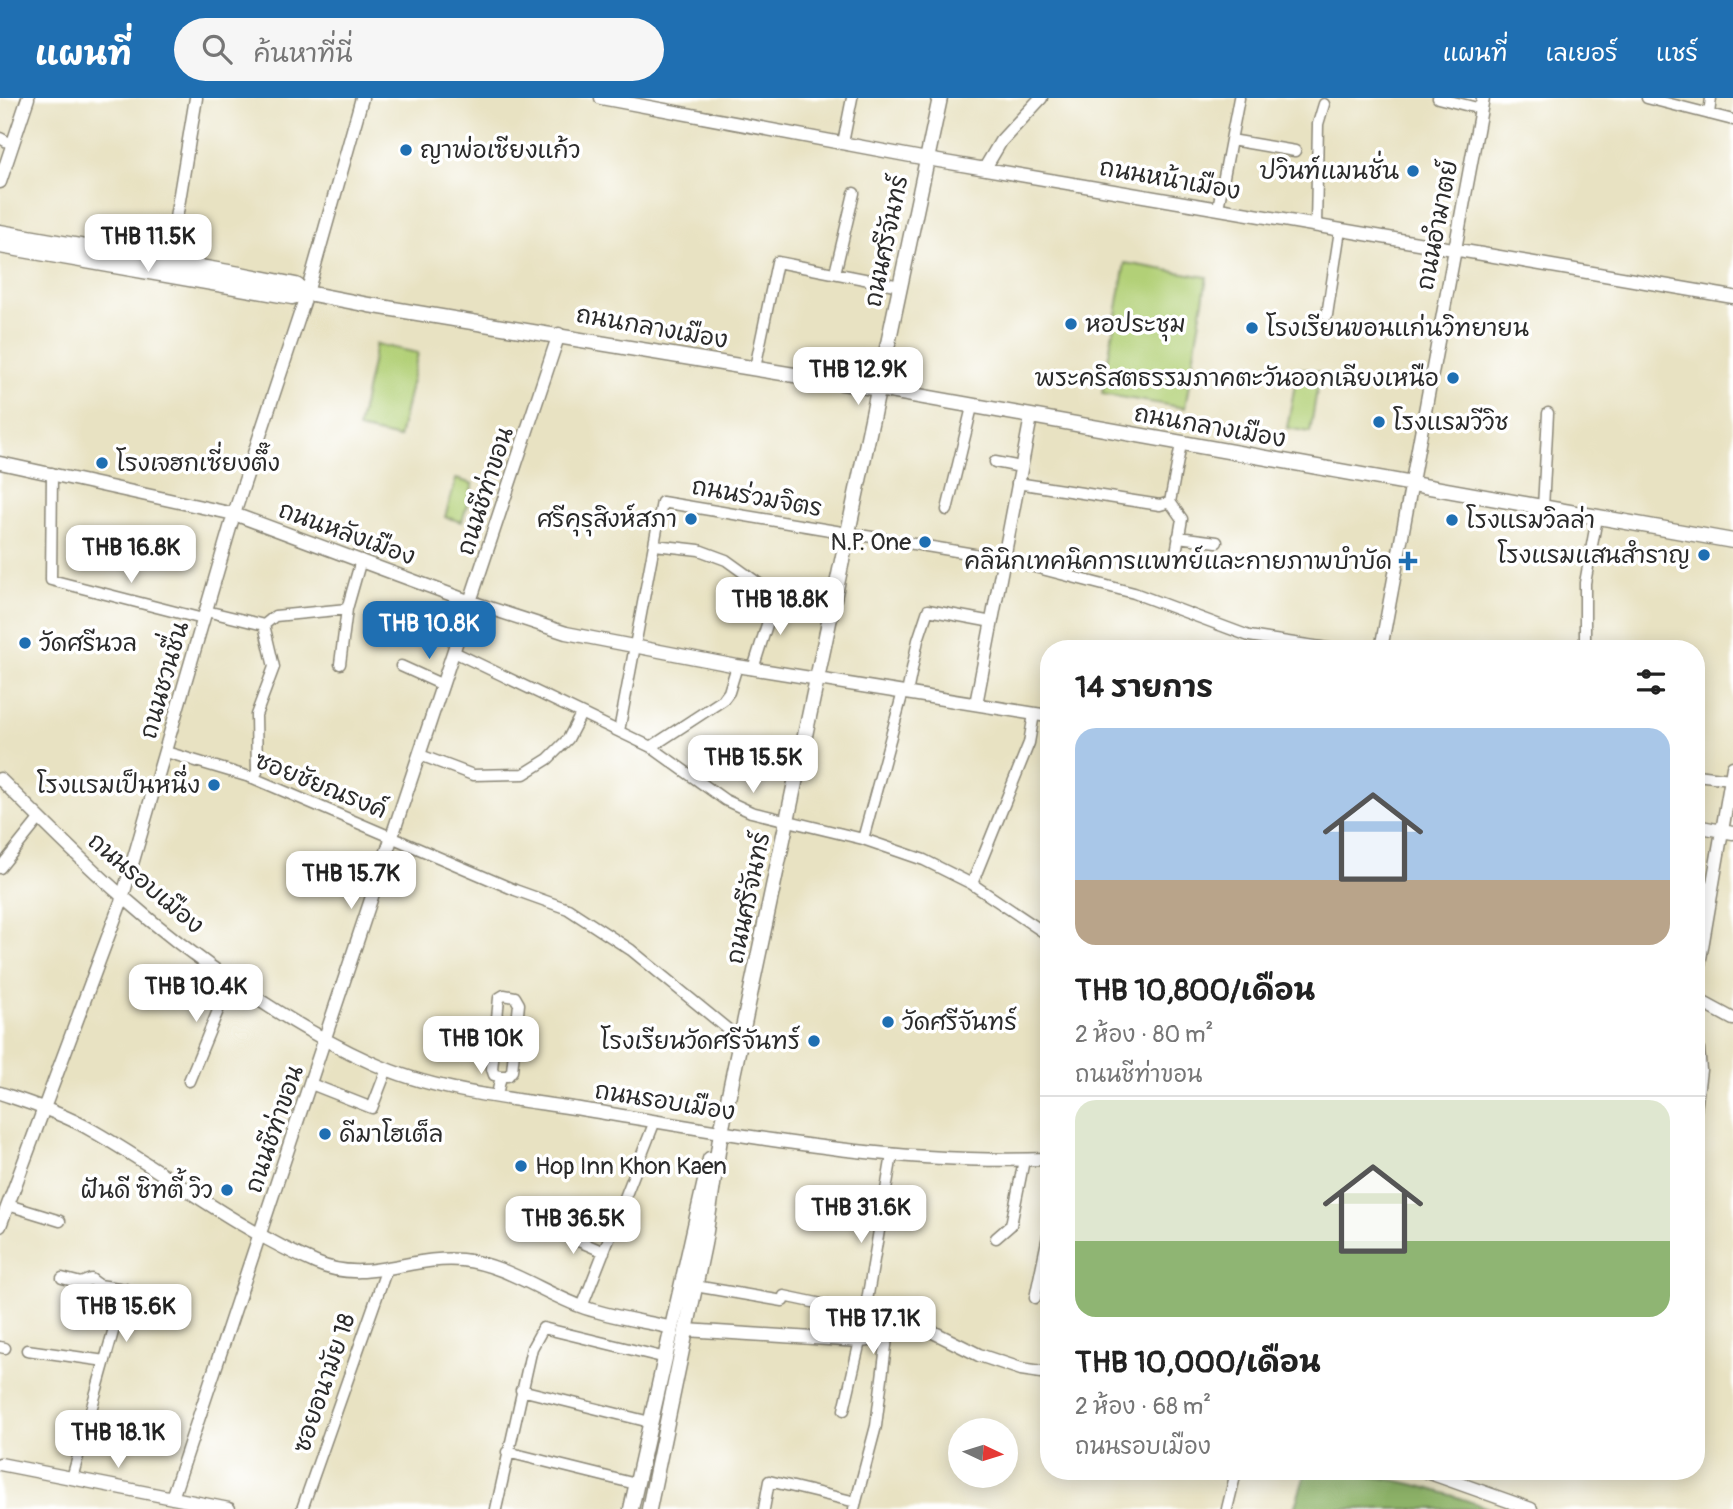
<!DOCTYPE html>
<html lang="th">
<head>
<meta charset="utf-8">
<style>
	body { margin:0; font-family:Pangolin,"Playpen Sans Thai",sans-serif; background:#f6f6f6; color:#222; height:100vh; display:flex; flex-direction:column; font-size:26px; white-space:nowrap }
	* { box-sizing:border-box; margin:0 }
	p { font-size:23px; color:#767676 }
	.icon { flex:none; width:38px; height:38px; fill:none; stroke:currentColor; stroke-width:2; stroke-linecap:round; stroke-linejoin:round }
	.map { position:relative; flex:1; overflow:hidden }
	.sheet { position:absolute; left:1040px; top:542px; width:665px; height:840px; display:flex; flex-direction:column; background:#fff; border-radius:28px; box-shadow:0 4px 18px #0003 }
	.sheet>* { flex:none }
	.needle { width:46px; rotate:94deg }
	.tools { position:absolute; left:948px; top:1320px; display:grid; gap:14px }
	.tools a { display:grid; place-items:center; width:70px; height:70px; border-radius:50%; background:#fff; box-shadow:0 4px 18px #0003; font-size:35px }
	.price { position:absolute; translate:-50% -60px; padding:0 16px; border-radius:14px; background:#fff; color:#222; font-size:23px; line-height:46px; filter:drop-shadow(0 2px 4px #0008) }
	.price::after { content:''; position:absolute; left:50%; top:42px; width:21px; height:16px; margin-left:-10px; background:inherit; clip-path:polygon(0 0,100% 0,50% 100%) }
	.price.on { background:#1f6fb2; color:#fff }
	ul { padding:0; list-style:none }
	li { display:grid; align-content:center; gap:14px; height:371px; padding:0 35px }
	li+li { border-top:2px solid #e0e0e0 }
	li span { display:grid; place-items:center; height:217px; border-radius:21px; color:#555 }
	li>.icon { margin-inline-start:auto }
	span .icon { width:126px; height:126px; fill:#fffc; stroke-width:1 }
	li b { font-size:30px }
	h2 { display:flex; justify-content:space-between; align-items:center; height:84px; padding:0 35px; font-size:30px }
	header { display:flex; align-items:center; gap:42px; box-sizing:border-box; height:98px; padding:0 35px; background:#1f6fb2; color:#fff }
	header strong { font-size:33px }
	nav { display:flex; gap:38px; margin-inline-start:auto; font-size:24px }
	.search { width:490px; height:63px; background:#f6f6f6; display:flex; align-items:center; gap:18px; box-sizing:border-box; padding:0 24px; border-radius:38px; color:#767676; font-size:26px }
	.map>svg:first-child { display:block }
</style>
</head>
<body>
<header>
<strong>แผนที่</strong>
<div class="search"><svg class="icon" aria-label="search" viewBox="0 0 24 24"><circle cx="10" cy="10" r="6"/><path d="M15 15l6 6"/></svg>ค้นหาที่นี่</div>
<nav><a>แผนที่</a><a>เลเยอร์</a><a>แชร์</a></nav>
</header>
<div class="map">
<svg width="1733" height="1411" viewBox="0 0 1733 1411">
	<rect width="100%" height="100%" fill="#fff"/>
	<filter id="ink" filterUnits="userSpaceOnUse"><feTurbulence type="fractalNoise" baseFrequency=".0143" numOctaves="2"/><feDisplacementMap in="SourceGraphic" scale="14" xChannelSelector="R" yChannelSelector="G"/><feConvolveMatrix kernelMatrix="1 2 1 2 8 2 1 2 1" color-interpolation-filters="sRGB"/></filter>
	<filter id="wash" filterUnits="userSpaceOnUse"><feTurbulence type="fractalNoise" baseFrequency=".00686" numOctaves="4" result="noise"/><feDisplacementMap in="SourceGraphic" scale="28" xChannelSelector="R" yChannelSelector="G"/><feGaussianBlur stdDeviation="1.57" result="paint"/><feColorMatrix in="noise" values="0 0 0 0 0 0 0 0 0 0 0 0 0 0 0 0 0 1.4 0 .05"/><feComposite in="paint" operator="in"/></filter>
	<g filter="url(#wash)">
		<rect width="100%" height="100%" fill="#e8e2c2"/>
		<!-- green -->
		<path fill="#b2d077" stroke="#6e7e51" stroke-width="2" d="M1125 165 1207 179 1185 310 1102 296Z
			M376 246 418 255 399 340 358 331Z
			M1298 270 1320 274 1310 334 1287 330Z
			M456 381 473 386 462 424 445 419Z"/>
		<!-- forest -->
		<path fill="#8db268" stroke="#5c6e4a" stroke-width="2" d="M1306 1374C1377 1374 1426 1387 1491 1411H1294Z"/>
	</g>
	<g filter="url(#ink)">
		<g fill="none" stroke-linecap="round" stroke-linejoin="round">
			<!-- minor casing -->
			<g stroke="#8a8676" stroke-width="13">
				<path id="minor" d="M1438 0 1481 11
					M1647 0 1733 22
					M1709 16 1711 0
					M0 40 13 47
					M1231 42 1295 53
					M843 45 852 0
					M1218 110 1239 0
					M1316 128 1318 26 1324 6
					M835 175 854 95
					M1327 217 1340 132
					M755 270 777 164 900 188
					M995 364 1021 369
					M52 375 51 482 203 521
					M1017 385 1160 407 1170 404 1181 346
					M1170 404 1182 421 1176 455
					M1543 410 1548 315
					M947 412 972 309
					M1178 439 1217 444
					M655 447 699 452 726 462 776 498 833 513
					M206 513 264 527 275 518 347 511
					M1120 551V550
					M1585 551V485L1597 420
					M454 554 651 649 725 702 751 714 863 741 924 762 972 786 1048 837
					M340 566 347 511 361 462
					M401 568 443 587
					M753 571 776 498
					M907 595 918 542 928 512 992 524
					M619 633 662 404 1004 461 1134 495 1249 538 1334 551
					M651 649 723 602 729 594 737 568
					M166 654 253 680 515 792 568 811 631 852 741 942
					M420 657 473 677 524 676 548 661 568 641 581 616
					M1696 677 1731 681
					M253 680 257 674 256 617 274 569 264 527
					M863 741 903 594
					M0 770 40 720
					M972 786 1029 645 1034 616
					M1696 922 1701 972 1696 1012
					M189 983 231 881
					M311 986 372 1010 387 971
					M497 997 501 978 494 977 492 971 499 900 504 897 515 899 519 906 512 973 508 978H501
					M8 1107 60 1123
					M555 1133 604 1154
					M996 1140 1011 1127 1024 1062
					M62 1180 81 1185 91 1181 99 1187 125 1191 72 1380
					M695 1188 783 1203 784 1198 865 1215
					M1035 1200 1048 1138
					M582 1209 655 1023
					M0 1249 5 1250
					M27 1252 105 1263
					M521 1292 650 1324
					M844 1312 860 1243 892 1057
					M507 1354 636 1386
					M302 1411 386 1173
					M496 1411 532 1250 543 1230 666 1260
					M764 1411 769 1383 856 1404
					M854 1411 876 1328 887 1240
					M1227 1411 1236 1374"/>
			</g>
			<!-- tertiary casing -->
			<g stroke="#8a8676" stroke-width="15">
				<path id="tertiary" d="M601 0 927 61 1733 199
					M985 70 1001 43 1041 0
					M0 84 28 0
					M169 162 196 0
					M0 365 234 416 471 504 566 535 737 568 1048 618
					M1381 551 1483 0
					M976 606 1031 319
					M0 681C40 720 79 761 122 798 191 859 288 927 372 965 440 996 520 1001 593 1013 743 1038 895 1067 1048 1061
					M1696 728 1733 735
					M1696 884 1733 669
					M1696 901 1733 921
					M0 995C32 1006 64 1016 93 1033 168 1076 237 1131 316 1165 367 1187 411 1157 462 1162 504 1166 542 1194 580 1208 609 1219 643 1223 673 1230
					M0 1128 121 804 234 416 307 195 362 0
					M686 1232 860 1243 887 1240 898 1229 917 1226 979 1257 1021 1271 1048 1275
					M0 1366 229 1411
					M1427 1374 1531 1411
					M172 1400 559 236"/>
			</g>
			<!-- secondary casing -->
			<g stroke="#8a8676" stroke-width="17">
				<path id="secondary" d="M0 134 240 176 296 187 307 195 369 207 879 291 1733 443
					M0 148 292 199 307 195
					M631 1411 710 1061
					M649 1411 704 1146 721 1034 940 0"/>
			</g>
			<!-- minor -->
			<use href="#minor" stroke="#fff" stroke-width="10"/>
			<!-- tertiary -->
			<use href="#tertiary" stroke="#fff" stroke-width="12"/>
			<!-- secondary -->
			<use href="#secondary" stroke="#fff" stroke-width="14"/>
		</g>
	</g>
	<!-- markers -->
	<g fill="#1f6fb2" stroke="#fff" stroke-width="2.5">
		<circle cx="406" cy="52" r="7"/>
		<circle cx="1413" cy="73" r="7"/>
		<circle cx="1071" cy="226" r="7"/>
		<circle cx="1252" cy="230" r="7"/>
		<circle cx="1453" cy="280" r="7"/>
		<circle cx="1379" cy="324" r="7"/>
		<circle cx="102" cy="365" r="7"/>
		<circle cx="691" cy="421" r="7"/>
		<circle cx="1452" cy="422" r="7"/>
		<circle cx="925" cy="444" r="7"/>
		<circle cx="1704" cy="457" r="7"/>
		<path d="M1404.5 452.5h7v7h7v7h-7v7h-7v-7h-7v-7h7z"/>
		<circle cx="25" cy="545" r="7"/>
		<circle cx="214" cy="687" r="7"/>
		<circle cx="888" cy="924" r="7"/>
		<circle cx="814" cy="943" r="7"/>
		<circle cx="325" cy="1036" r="7"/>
		<circle cx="521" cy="1068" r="7"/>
		<circle cx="227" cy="1092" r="7"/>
	</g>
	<g text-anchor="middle" stroke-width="7" stroke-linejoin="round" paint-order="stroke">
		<!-- poi labels -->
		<g font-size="24" fill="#2b2b2b" stroke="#fff" text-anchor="start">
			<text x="420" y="60">ญาพ่อเซียงแก้ว</text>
			<text x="1399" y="81" text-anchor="end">ปวินท์แมนชั่น</text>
			<text x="1085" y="234">หอประชุม</text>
			<text x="1266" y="238">โรงเรียนขอนแก่นวิทยายน</text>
			<text x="1439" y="288" text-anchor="end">พระคริสตธรรมภาคตะวันออกเฉียงเหนือ</text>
			<text x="1393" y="332">โรงแรมวีวิช</text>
			<text x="116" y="373">โรงเจฮกเซี่ยงตึ๊ง</text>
			<text x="677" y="429" text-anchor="end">ศรีคุรุสิงห์สภา</text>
			<text x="1466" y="430">โรงแรมวิลล่า</text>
			<text x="911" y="452" text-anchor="end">N.P. One</text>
			<text x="1690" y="465" text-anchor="end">โรงแรมแสนสำราญ</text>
			<text x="1392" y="471" text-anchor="end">คลินิกเทคนิคการแพทย์และกายภาพบำบัด</text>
			<text x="39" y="553">วัดศรีนวล</text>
			<text x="200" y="695" text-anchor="end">โรงแรมเป็นหนึ่ง</text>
			<text x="902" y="932">วัดศรีจันทร์</text>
			<text x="800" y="951" text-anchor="end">โรงเรียนวัดศรีจันทร์</text>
			<text x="339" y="1044">ดีมาโฮเต็ล</text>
			<text x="535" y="1076">Hop Inn Khon Kaen</text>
			<text x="213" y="1100" text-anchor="end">ฝันดี ซิทตี้ วิว</text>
		</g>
		<!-- street labels -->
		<g font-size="24" fill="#2b2b2b" stroke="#fff">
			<text transform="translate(1170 81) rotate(10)" y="8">ถนนหน้าเมือง</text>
			<text transform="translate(1437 127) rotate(-79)" y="8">ถนนอำมาตย์</text>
			<text transform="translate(886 143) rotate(-78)" y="8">ถนนศรีจันทร์</text>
			<text transform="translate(652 229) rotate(10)" y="8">ถนนกลางเมือง</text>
			<text transform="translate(1210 328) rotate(10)" y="8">ถนนกลางเมือง</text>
			<text transform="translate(485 393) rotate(-72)" y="8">ถนนชีท่าขอน</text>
			<text transform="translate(757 399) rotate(10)" y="8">ถนนร่วมจิตร</text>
			<text transform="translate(347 435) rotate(20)" y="8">ถนนหลังเมือง</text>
			<text transform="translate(164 582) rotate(-74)" y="8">ถนนชวนชื่น</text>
			<text transform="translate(321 687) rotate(22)" y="8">ซอยชัยณรงค์</text>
			<text transform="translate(146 785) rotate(40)" y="8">ถนนรอบเมือง</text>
			<text transform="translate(748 800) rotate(-78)" y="8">ถนนศรีจันทร์</text>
			<text transform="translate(665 1003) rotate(9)" y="8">ถนนรอบเมือง</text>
			<text transform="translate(274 1031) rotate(-71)" y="8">ถนนชีท่าขอน</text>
			<text transform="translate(324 1285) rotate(-71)" y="8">ซอยอนามัย 18</text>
		</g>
	</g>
</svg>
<div class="tools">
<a><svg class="needle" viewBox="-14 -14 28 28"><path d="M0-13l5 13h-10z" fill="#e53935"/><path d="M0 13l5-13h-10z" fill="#767676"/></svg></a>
</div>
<b class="price" style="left:148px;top:176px">THB 11.5K</b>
<b class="price" style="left:858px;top:309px">THB 12.9K</b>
<b class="price" style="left:131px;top:487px">THB 16.8K</b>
<b class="price" style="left:780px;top:539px">THB 18.8K</b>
<b class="price on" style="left:429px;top:563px">THB 10.8K</b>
<b class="price" style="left:753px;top:697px">THB 15.5K</b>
<b class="price" style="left:351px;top:813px">THB 15.7K</b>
<b class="price" style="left:196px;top:926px">THB 10.4K</b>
<b class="price" style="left:481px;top:978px">THB 10K</b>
<b class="price" style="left:861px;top:1147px">THB 31.6K</b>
<b class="price" style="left:573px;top:1158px">THB 36.5K</b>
<b class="price" style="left:126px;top:1246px">THB 15.6K</b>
<b class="price" style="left:873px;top:1258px">THB 17.1K</b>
<b class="price" style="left:118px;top:1372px">THB 18.1K</b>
<section class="sheet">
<h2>14 รายการ<svg class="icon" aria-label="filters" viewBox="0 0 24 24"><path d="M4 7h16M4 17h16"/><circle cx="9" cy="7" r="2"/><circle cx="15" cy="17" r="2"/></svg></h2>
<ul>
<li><span style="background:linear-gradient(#a9c7e8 70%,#b9a48a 0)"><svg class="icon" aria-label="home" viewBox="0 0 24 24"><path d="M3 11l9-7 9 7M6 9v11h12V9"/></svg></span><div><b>THB 10,800/เดือน</b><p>2 ห้อง · 80 m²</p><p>ถนนชีท่าขอน</p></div></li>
<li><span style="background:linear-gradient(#dfe7d0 65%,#8fb573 0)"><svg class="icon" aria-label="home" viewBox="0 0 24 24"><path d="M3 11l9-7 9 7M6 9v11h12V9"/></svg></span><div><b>THB 10,000/เดือน</b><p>2 ห้อง · 68 m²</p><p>ถนนรอบเมือง</p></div></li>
</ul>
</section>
</div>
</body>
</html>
